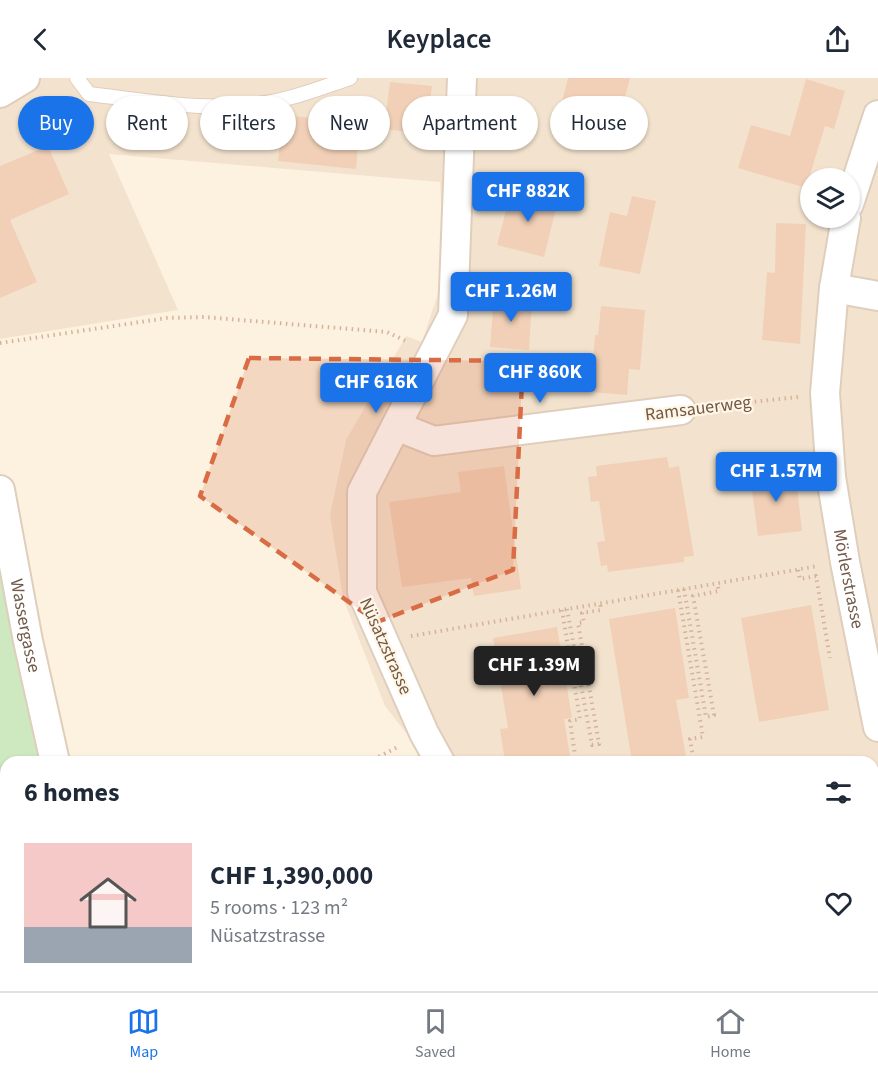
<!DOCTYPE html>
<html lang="en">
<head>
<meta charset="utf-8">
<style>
	body { margin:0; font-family:"Source Sans 3",sans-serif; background:#f6f6f7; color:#1f2937; height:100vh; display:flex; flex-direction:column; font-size:22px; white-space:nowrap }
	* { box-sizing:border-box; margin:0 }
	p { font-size:20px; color:#747a83 }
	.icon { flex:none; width:33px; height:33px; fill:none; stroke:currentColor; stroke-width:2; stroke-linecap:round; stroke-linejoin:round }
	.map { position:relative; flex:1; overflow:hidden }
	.side { position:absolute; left:0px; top:678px; width:879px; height:236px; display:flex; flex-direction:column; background:#fff; border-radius:18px 18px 0 0; box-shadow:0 2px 4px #0004 }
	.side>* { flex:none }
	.guide { position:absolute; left:18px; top:18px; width:843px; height:54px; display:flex; gap:12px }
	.buttons { position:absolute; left:800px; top:90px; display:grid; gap:12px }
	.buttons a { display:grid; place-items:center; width:60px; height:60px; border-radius:50%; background:#fff; box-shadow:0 2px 4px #0004; font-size:30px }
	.price { position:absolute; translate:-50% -51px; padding:0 14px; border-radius:6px; background:#1a73e8; color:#fff; font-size:20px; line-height:39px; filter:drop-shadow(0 2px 3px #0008) }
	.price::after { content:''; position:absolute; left:50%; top:36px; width:18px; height:14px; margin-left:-9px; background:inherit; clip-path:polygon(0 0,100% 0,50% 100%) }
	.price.active { background:#222; color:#fff }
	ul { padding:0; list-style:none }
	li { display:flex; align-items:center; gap:18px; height:150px; padding:0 24px }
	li+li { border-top:2px solid #e0e1e3 }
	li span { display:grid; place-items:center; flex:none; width:168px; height:120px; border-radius:0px; color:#555 }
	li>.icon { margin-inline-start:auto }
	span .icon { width:72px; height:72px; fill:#fffc; stroke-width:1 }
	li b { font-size:26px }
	h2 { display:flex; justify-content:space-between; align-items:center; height:72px; padding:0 24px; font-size:26px }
	.chip { padding:0 21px; border-radius:27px; background:#fff; box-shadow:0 2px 4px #0004; font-size:21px; line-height:54px }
	.chip.active { background:#1a73e8; color:#fff }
	header { display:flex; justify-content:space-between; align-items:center; height:78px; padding:0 24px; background:#fff; font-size:27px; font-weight:600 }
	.tabs { display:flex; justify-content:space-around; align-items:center; height:84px; border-top:2px solid #e0e1e3; background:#fff; font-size:16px; color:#747a83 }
	.tabs a { display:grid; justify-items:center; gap:3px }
	.tabs .active { color:#1a73e8 }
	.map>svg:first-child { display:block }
</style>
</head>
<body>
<header><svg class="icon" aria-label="back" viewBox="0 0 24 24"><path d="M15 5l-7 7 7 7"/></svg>Keyplace<svg class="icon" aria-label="share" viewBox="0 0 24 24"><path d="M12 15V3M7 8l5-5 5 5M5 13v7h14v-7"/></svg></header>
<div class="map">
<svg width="878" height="913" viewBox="0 0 878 913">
	<rect width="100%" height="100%" fill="#fcf2df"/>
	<!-- residential -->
	<path fill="#f3e3ce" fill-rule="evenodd" d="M0 0H878V913H541L540 908H873V684H429L385 628 343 520 330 437 346 362 406 258 422 264 445 194 440 104 109 76 178 232 0 261ZM810 100H849V140H810Z"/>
	<!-- green -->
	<path fill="#cee8bf" d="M0 415 55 684H6V871L0 874Z"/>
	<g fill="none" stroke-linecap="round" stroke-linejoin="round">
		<!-- stream -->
		<path stroke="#9bcbd6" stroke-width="8" d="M10 913 19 908 38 913"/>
	</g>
	<!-- building -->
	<path fill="#f1d0b7" d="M568 0H630L613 66 555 50Z
		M806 1 845 13 834 51 825 48 806 110 738 90 751 47 790 58Z
		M390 4 432 8 426 56 384 51Z
		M283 37 360 45 356 91 278 83Z
		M48 68 69 116 10 142 37 204 0 220V88Z
		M512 110 558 122 544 179 497 167Z
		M632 118 656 123 640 196 599 188 610 134 627 138Z
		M776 145 806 146 800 266 762 262 767 194 775 195Z
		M494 218 532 221 529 272 490 269Z
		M601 228 645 232 640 292 629 291 627 317 590 314 595 257H598Z
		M667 379 669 390 679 388 694 478 684 479V484L608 494 607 487 601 488 597 464 605 463 599 423 591 424 588 399 597 398 596 388Z
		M504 388 521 511 474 518 471 500 402 509 389 424 461 414 458 394Z
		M795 391 802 453 758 458 750 397Z
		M811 527 829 632 759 644 741 540Z
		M675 530 689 620 676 622 687 684H632L609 541Z
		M557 549 572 640 564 641 571 684H505L500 651 508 650 493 560Z"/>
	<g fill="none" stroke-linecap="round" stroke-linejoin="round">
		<!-- service casing -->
		<g stroke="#dfcebc" stroke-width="16">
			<path id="service" d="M77 0 89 16C150 23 214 36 276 23 301 18 326 8 350 0"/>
		</g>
		<!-- minor casing -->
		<g stroke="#dfcebc" stroke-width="32">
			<g id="minor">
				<path d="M0 15 25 0"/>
				<path d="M849 126 878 37"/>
				<path id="s1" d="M846 140 834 210 825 315 831 399 845 484 878 649"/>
				<path d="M834 210 878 218"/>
				<path d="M396 348 434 363 681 332"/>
				<path id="s2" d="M0 412 28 563 55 684"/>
				<path d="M440 684 424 655 362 514V414L453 237 462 0"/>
				<path d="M110 908 112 913"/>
				<path d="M532 908 533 913"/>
			</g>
		</g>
		<!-- path -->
		<path stroke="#d5b39b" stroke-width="4" stroke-dasharray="1.5 4.5" stroke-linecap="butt" d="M0 265 167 240 204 239 387 254 408 264
			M707 329 798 319
			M798 492 800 501 816 498 830 580
			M684 511 706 639 714 637 693 518 719 513 717 505
			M678 512 703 659 690 661 694 684
			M567 531 592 667 599 666 578 545 584 544 582 535 601 532 600 525
			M562 532 580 641 570 643 576 684
			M411 558 818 488
			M368 684 400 668
			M0 874 6 871
			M736 908 737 913"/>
		<!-- service -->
		<use href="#service" stroke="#fff" stroke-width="14"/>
		<!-- minor -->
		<use href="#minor" stroke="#fff" stroke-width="28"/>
	</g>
	<!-- marked area -->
	<path fill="#d96c45" fill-opacity="0.2" stroke="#d96c45" stroke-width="4.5" stroke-dasharray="12 8" stroke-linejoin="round" d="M249 280 523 283 513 492 377 544 200 418Z"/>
	<g text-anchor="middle" stroke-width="4.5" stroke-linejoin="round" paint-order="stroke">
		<!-- street labels -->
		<g font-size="18" fill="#715848" stroke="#fff6e5">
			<text transform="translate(698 330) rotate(-7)" y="6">Ramsauerweg</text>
			<text dy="6" stroke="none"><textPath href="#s1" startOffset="364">Mörlerstrasse</textPath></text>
			<text dy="6" stroke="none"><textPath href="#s2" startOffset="138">Wassergasse</textPath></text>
			<text transform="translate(386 568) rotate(66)" y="6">Nüsatzstrasse</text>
		</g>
	</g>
</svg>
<div class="buttons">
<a><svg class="icon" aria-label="layers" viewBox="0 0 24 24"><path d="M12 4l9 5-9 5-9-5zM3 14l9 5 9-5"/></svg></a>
</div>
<b class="price" style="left:528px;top:145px">CHF 882K</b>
<b class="price" style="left:511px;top:245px">CHF 1.26M</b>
<b class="price" style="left:540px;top:326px">CHF 860K</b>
<b class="price" style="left:376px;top:336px">CHF 616K</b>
<b class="price" style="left:776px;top:425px">CHF 1.57M</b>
<b class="price active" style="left:534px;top:619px">CHF 1.39M</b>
<div class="guide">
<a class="chip active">Buy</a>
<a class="chip">Rent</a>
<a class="chip">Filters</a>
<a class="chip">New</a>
<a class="chip">Apartment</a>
<a class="chip">House</a>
</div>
<section class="side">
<h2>6 homes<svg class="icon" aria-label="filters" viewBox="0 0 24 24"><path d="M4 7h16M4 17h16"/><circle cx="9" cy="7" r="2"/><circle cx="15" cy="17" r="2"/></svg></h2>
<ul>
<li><span style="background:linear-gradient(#f6c9c9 70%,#9aa5b1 0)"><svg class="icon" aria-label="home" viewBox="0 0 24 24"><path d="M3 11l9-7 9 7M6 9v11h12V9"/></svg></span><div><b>CHF 1,390,000</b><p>5 rooms · 123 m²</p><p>Nüsatzstrasse</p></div><svg class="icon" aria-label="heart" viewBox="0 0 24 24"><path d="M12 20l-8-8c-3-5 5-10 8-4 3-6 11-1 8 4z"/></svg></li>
</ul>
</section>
</div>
<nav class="tabs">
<a class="active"><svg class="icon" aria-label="map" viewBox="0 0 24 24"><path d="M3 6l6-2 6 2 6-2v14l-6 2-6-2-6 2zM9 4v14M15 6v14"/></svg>Map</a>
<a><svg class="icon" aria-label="saved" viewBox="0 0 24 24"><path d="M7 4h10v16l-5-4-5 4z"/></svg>Saved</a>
<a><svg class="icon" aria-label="home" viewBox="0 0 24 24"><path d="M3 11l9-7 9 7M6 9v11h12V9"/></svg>Home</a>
</nav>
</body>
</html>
